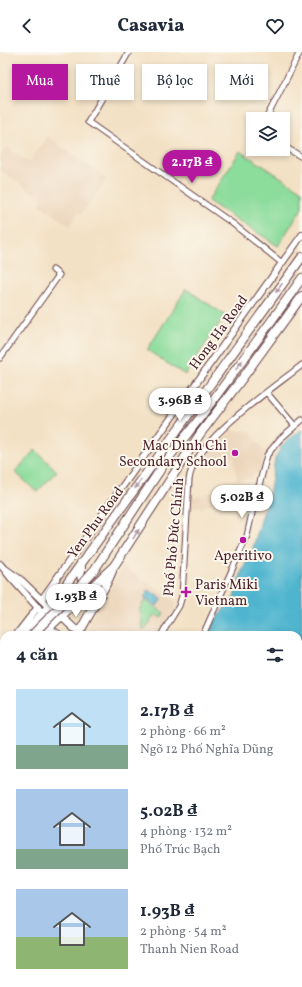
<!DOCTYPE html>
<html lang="vi">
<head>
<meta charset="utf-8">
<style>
	body { margin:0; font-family:Vollkorn,serif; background:#f6f6f7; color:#1f2937; height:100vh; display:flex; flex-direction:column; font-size:15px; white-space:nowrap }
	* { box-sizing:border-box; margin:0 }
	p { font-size:13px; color:#747a83 }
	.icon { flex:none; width:22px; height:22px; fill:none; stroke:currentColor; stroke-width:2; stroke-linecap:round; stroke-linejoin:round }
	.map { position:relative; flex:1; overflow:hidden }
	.drawer { position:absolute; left:0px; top:579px; width:302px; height:356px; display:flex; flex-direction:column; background:#fff; border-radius:12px 12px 0 0; box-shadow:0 2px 6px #0003 }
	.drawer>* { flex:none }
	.guide { position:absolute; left:12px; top:12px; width:278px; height:36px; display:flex; gap:8px }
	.buttons { position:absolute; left:246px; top:60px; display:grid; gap:8px }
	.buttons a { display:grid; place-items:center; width:44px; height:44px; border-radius:0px; background:#fff; box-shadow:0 2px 6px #0003; font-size:20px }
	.price { position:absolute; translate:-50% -34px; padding:0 9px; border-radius:14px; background:#fff; color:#222; font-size:13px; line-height:26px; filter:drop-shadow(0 1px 2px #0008) }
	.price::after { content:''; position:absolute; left:50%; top:24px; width:12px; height:9px; margin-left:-6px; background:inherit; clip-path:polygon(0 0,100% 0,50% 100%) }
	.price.current { background:#b5179e; color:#fff }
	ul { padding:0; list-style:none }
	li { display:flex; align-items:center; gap:12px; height:100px; padding:0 16px }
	li span { display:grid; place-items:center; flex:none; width:112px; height:80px; border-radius:0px; color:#555 }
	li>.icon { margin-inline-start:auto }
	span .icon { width:48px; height:48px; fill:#fffc; stroke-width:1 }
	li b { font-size:17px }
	h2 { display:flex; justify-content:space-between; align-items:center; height:48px; padding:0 16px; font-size:17px }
	.pill { padding:0 14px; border-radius:0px; background:#fff; box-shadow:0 2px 6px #0003; font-size:14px; line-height:36px }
	.pill.current { background:#b5179e; color:#fff }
	header { display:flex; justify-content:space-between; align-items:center; height:52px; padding:0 16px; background:#fff; font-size:18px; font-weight:800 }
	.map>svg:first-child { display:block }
</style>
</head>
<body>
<header><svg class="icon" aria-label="back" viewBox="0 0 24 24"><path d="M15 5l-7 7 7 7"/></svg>Casavia<svg class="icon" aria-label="heart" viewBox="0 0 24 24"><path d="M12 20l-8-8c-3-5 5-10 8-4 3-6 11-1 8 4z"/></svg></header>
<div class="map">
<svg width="302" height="935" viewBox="0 0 302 935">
	<rect width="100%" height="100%" fill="#fbf7ec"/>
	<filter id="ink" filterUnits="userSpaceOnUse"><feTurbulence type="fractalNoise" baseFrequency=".025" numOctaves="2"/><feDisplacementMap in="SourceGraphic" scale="8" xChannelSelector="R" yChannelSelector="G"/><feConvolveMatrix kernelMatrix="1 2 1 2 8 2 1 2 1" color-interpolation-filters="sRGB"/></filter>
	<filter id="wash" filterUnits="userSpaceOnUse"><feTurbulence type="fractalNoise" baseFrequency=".012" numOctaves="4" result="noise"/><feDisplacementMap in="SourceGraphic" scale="16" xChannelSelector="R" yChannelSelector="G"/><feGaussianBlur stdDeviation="0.9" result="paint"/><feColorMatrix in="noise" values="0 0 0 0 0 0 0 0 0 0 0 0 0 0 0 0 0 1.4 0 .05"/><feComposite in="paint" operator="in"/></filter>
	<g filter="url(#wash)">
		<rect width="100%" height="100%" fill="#f3e1c5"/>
		<!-- built -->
		<path fill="#ebd3b8" d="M47 84 107 127 81 162 78 161 70 174 39 152 42 147 0 118V104L7 95 29 110Z
			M232 375 235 379 249 378 265 400 260 419 253 423 251 427 237 428 234 405 199 410 207 400 228 382 226 379Z
			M219 438 223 449 200 456 199 454 192 456V446Z
			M123 515 178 551 158 583H90V569Z"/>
		<!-- green -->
		<path fill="#8cdc9c" stroke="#6b7e64" d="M240 99 302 139V156L278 194 208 149Z
			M186 237 225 263 185 323 147 298Z
			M35 398 57 419 37 440 15 420Z
			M145 548 164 561 161 566 155 562 145 578 142 576 143 574 141 572 143 569 140 567 142 564 140 562 141 560 139 558Z"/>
		<!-- water -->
		<path fill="#50b5cf" stroke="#4d6a7d" d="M302 377V666L298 664V583H209L217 565 234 545 242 519 252 499 270 438 275 407 282 393Z
			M149 538 162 547 157 554 144 546Z
			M298 704 302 705V935H17V931H298Z
			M4 790V815L2 816C0 809 1 797 4 790Z"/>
	</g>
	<g filter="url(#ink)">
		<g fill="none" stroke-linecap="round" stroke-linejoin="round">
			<!-- minor casing -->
			<g stroke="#633c42" stroke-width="7">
				<path id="minor" d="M129 0 88 70 232 171 282 211
					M266 67 300 0
					M283 94 302 105
					M0 306 59 223 53 218
					M267 341 295 374
					M161 583 179 554 182 544 189 428C193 389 272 337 302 313
					M203 583 247 484 252 461 267 403 280 387 302 368
					M0 788 4 782"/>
			</g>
			<!-- tertiary casing -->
			<g stroke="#633c42" stroke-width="8">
				<path id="tertiary" d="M0 512 11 526 40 558 43 564
					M4 516 21 528 51 557
					M42 547 302 183
					M16 583 38 555
					M0 605 4 599
					M0 716 4 709"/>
			</g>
			<!-- secondary casing -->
			<g stroke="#633c42" stroke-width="9">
				<path id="secondary" d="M61 564 81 583
					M48 576 59 583
					M298 674 302 676
					M298 681 302 683"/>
			</g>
			<!-- primary casing -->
			<g stroke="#633c42" stroke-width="10">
				<path id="primary" d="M158 421C171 401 188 382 202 363 236 317 270 272 302 226
					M81 511C81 523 79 533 92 536
					M79 581C90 560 103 541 112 519
					M23 583 55 548 302 205
					M41 583 114 514 200 382 244 324 302 244
					M0 619 4 612
					M0 632 4 625
					M0 646 4 639"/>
			</g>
			<!-- minor -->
			<use href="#minor" stroke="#fff" stroke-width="5"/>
			<!-- tertiary -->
			<use href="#tertiary" stroke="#fff" stroke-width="6"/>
			<!-- secondary -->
			<use href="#secondary" stroke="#fff" stroke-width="7"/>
			<!-- primary -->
			<use href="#primary" stroke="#fff" stroke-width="8"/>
			<!-- primary-bridge casing -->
			<g stroke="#633c42" stroke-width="10" stroke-linecap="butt">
				<path id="primary-bridge" d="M32 583 69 546 95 517 158 421"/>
			</g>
			<!-- primary-bridge -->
			<use href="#primary-bridge" stroke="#fff" stroke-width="8"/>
		</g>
		<!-- one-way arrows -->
		<defs><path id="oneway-solid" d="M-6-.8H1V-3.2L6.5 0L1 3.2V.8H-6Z"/></defs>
		<g fill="#ae9aa0">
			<use href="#oneway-solid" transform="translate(279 236) rotate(126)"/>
			<use href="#oneway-solid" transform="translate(239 313) rotate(-54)"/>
			<use href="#oneway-solid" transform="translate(138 432) rotate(125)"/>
			<use href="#oneway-solid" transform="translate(136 482) rotate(-58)"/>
		</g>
	</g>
	<!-- markers -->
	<g fill="#b5179e" stroke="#fbf7ec" stroke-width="1.5">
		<circle cx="235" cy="401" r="4"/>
		<circle cx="243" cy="488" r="4"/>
		<path d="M184 534h4v4h4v4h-4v4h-4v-4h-4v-4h4z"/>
	</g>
	<g text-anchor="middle" stroke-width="4" stroke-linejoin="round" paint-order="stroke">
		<!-- street labels -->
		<g font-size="14" fill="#4a1f2b" stroke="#fbf7ec">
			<text transform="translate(218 280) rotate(-54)" y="5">Hong Ha Road</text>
			<text transform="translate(95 470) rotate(-54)" y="5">Yen Phu Road</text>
			<text transform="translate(173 485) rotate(-85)" y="5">Phố Phó Đức Chính</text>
		</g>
		<!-- poi labels -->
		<g font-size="14" fill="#4a1f2b" stroke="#fbf7ec" text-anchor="end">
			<text x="227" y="398">Mac Dinh Chi<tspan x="227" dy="16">Secondary School</tspan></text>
			<text x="243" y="508" text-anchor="middle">Aperitivo</text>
			<text x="195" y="537" text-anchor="start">Paris Miki<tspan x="195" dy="16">Vietnam</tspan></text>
		</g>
	</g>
</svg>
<div class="buttons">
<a><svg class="icon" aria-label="layers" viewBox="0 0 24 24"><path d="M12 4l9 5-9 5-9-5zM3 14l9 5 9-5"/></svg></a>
</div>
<b class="price current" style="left:192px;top:132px">2.17B ₫</b>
<b class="price" style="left:180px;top:370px">3.96B ₫</b>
<b class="price" style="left:242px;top:467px">5.02B ₫</b>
<b class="price" style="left:76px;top:566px">1.93B ₫</b>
<div class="guide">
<a class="pill current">Mua</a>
<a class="pill">Thuê</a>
<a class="pill">Bộ lọc</a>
<a class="pill">Mới</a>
</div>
<section class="drawer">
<h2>4 căn<svg class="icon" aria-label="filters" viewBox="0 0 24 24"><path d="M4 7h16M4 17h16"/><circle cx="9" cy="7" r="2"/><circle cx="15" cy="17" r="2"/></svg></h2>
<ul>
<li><span style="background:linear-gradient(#bfe0f5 70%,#7fa58c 0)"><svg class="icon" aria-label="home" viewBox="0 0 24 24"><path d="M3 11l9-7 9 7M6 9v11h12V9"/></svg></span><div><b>2.17B ₫</b><p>2 phòng · 66 m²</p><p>Ngõ 12 Phố Nghĩa Dũng</p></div></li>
<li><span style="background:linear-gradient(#a9c7e8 75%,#7fa58c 0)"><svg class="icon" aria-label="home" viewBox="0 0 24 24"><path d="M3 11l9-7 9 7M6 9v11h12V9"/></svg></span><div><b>5.02B ₫</b><p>4 phòng · 132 m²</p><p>Phố Trúc Bạch</p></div></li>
<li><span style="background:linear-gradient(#a9c7e8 60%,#8fb573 0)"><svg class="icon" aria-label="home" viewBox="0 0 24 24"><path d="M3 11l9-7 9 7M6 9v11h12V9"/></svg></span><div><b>1.93B ₫</b><p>2 phòng · 54 m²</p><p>Thanh Nien Road</p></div></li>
</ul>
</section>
</div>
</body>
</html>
